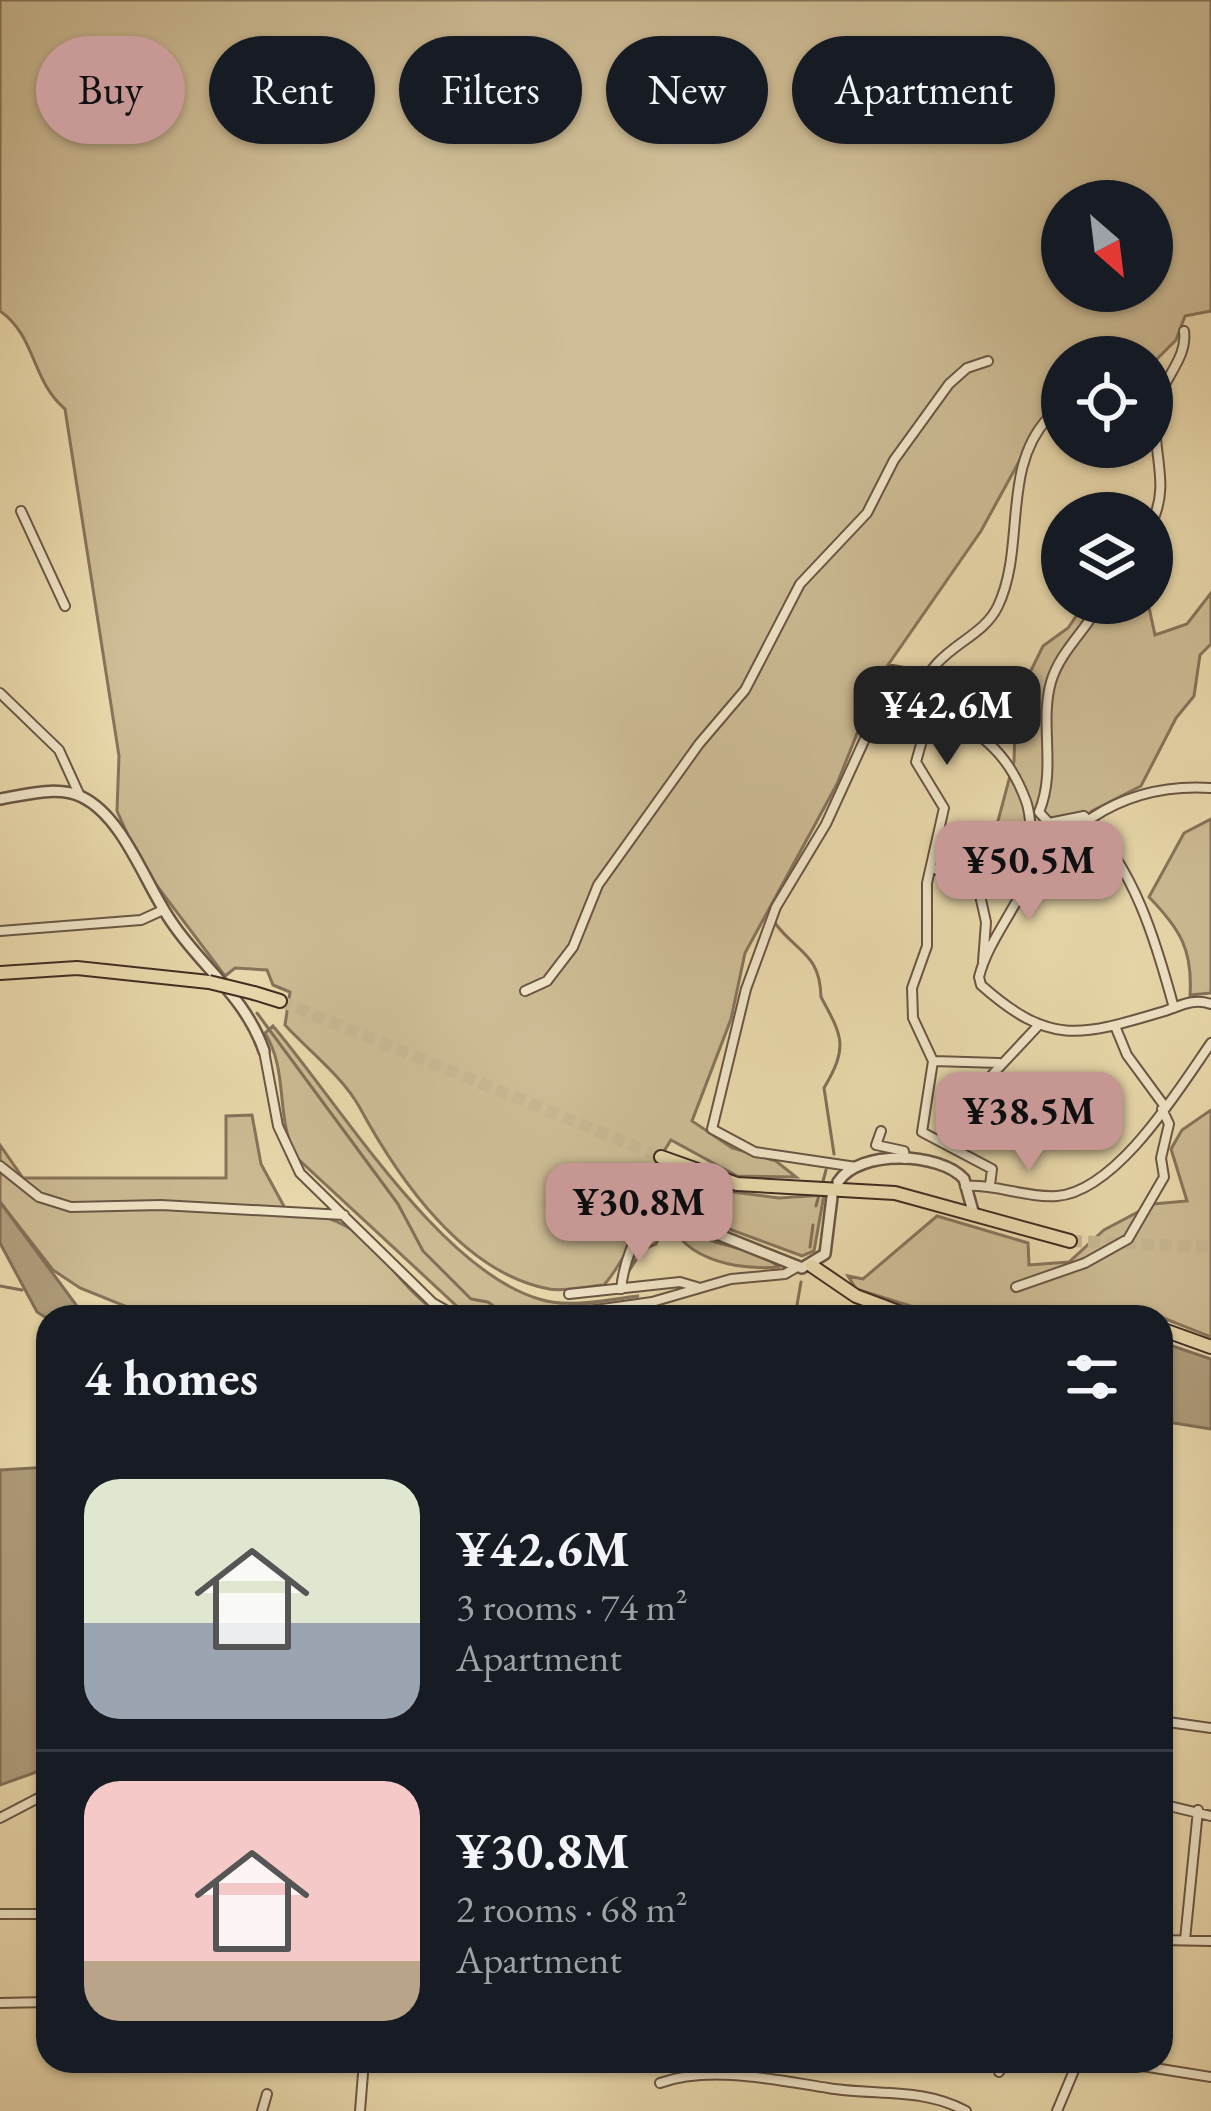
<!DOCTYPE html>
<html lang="en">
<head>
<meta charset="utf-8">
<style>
	body { margin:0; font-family:"EB Garamond",serif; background:#242831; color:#f1f3f6; height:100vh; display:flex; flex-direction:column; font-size:45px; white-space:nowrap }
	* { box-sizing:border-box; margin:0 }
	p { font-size:39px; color:#9ea1a6 }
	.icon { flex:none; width:66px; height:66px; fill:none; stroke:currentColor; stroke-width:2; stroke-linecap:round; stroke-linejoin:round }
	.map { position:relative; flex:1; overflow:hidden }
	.panel { position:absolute; left:36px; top:1305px; width:1137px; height:768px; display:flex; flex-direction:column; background:#171b24; border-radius:36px; box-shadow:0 3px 9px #0004 }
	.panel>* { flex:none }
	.banner { position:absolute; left:36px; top:36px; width:1140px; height:108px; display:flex; gap:24px }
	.needle { width:78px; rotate:152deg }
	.fabs { position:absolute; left:1041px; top:180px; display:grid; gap:24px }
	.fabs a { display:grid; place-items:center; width:132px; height:132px; border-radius:50%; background:#171b24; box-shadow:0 3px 9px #0004; font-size:60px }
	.price { position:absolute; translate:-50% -102px; padding:0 27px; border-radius:24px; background:#c59692; color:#111; font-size:39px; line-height:78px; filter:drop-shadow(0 3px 6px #0008) }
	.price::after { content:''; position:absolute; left:50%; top:72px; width:36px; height:27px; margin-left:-18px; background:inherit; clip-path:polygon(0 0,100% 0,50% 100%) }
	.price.current { background:#222; color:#fff }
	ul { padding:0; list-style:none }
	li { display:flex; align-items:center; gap:36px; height:300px; padding:0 48px }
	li+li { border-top:3px solid #363941 }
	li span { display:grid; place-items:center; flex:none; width:336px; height:240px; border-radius:36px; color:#555 }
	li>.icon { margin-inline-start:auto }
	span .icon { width:144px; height:144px; fill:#fffc; stroke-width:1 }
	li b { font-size:51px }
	h2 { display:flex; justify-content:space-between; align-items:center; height:144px; padding:0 48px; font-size:51px }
	.tag { padding:0 42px; border-radius:54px; background:#171b24; box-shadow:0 3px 9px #0004; font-size:42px; line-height:108px }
	.tag.current { background:#c59692; color:#111 }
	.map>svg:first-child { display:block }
</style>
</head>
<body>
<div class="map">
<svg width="1211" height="2111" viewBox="0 0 1211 2111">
	<rect width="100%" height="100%" fill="#ecdcaf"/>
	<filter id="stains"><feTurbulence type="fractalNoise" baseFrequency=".00167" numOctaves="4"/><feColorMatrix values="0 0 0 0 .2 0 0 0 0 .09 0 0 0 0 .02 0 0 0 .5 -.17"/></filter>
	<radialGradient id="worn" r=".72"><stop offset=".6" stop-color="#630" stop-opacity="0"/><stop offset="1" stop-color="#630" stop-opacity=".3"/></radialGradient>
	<!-- green -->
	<path fill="#cfbe97" stroke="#87745c" stroke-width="3" fill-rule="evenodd" d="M0 0H1211V311L1185 316 1176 340 1152 364V357H1062V410L1033 436 981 531 879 678 837 784 745 953 731 1019 692 1121 732 1148 776 1161 796 1177 737 1176 671 1140 654 1167 670 1181C641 1212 632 1252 604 1285 587 1286 566 1292 549 1289 463 1273 398 1178 360 1108 343 1077 309 1051 285 1025L290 992 273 985 267 970 235 968 225 976 142 866 117 811 119 756 65 409C32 382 36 336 0 311ZM1062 201H1152V291H1062Z
		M1211 593V644L1200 655 1194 696 1176 718 1141 786 1092 811 1008 889 994 871 991 847 1014 761 1016 701 1043 646 1068 628 1085 603H1148L1155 635 1187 624Z
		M1211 819V993L1190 995C1193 950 1180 929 1149 897L1184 833Z
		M273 1026C340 1105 440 1270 539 1299 569 1309 608 1299 639 1296L508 1315 461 1310 296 1157C275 1117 289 1072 265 1033Z
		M1211 1110V1337L1161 1317 920 1309 856 1289 848 1276 863 1279 937 1216 1028 1243 1029 1265 1069 1262 1104 1230 1153 1204 1187 1201 1171 1149 1182 1130Z
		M252 1115 261 1164 286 1210C379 1217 376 1271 443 1317H152L80 1288 53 1270 0 1202V1145L23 1178H226V1116Z
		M678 1179 687 1181C662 1259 753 1236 778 1267 737 1271 673 1258 670 1211L656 1244 643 1249 627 1274 654 1205Z
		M725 1191 779 1198 824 1195 814 1251 802 1256 710 1222 701 1201Z"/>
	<!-- water -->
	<path fill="#b19f7f" stroke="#83705a" stroke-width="3" d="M0 1202 85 1317 48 1319 37 1312 0 1243Z
		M1161 1342 1211 1359V1429L1161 1421Z
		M48 1467V1768L0 1785V1470Z"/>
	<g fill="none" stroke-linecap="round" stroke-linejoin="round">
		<!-- stream -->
		<path stroke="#83705a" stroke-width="3" d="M775 923C797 953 820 953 821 997 842 1036 849 1046 824 1088L834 1154
			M257 1013 398 1204 423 1251 471 1299 488 1302 500 1311
			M822 1185 826 1170
			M816 1206 819 1195
			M810 1247 813 1225
			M801 1282 797 1305 807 1317
			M0 1286 22 1290"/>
		<!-- trunk-tunnel -->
		<path stroke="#c9b893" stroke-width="12" stroke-dasharray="12 6" stroke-linecap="butt" d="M280 1001 661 1157
			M1070 1241 1211 1247"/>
		<!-- minor casing -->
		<g stroke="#6a5645" stroke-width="12">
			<path id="minor" d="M21 511 65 606
				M1152 522C1171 484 1151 450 1156 410 1160 380 1188 360 1184 331
				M1100 603C1086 631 1060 651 1051 682 1039 724 1057 769 1039 812L1049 823 1084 816C1135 871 1155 938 1174 1008
				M0 693 59 750 80 796
				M930 712C978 727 1008 752 1026 801 1032 817 1028 833 1038 848L1056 846
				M1211 788C1117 782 1055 832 1011 911 999 932 985 953 979 977L981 985C1051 1047 1081 1036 1165 1011 1182 1005 1194 998 1211 1004
				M931 867 979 891 986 922 983 962
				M0 931 141 920 163 910
				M525 991 547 981 573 947 598 885 699 744 745 690 800 584 867 513 894 460 949 384 967 368 988 361
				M1115 1026 1127 1055 1163 1104
				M264 1051 278 1126 300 1173 433 1303 458 1317
				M933 1061 999 1063
				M881 1131 876 1145 904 1151 905 1159
				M943 1143 961 1108 1037 1027
				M0 1166 39 1197 71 1207 161 1205 344 1215
				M856 1167 755 1152 712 1129 746 989 776 907 826 824 869 730 880 684 892 670 903 672 920 704
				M990 1185 992 1169 922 1132 933 1061 913 1018 912 988 927 946V883L944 808 916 762 930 712 919 696C933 646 981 642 998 606 1026 547 1001 469 1048 418L1062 419
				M965 1186C997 1184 1025 1198 1057 1196 1117 1191 1179 1089 1211 1043
				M1016 1287 1085 1263 1128 1239 1164 1177 1161 1158 1169 1124 1162 1109
				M621 1289C625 1250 648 1208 675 1180
				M569 1294 680 1282 697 1287
				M546 1317 652 1302 731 1279 785 1274 797 1267
				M1161 1721 1211 1728
				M1161 1804 1211 1816
				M0 1818 48 1793
				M0 1914H48
				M1161 1940 1211 1941
				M1185 1940 1198 1810
				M0 2003 48 2002
				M1111 2061 1211 2077
				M999 2072 1005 2061
				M660 2083C709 2065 777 2080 828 2088 876 2096 921 2087 966 2111
				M262 2111 267 2094
				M360 2111 364 2061
				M1057 2111 1078 2061"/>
		</g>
		<!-- tertiary casing -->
		<g stroke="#6a5645" stroke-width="14">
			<path id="tertiary" d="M0 799C25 795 58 785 82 797 125 818 146 887 173 924 203 968 246 998 264 1051
				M686 1168 691 1214 702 1228 802 1268 825 1254 832 1197
				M838 1182C859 1149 940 1152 964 1179L974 1215"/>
		</g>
		<!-- primary casing -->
		<g stroke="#3f2a22" stroke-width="16">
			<path id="primary" d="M812 1266 856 1296 912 1317
				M1161 1329 1211 1347"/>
		</g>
		<!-- trunk casing -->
		<g stroke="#3f2a22" stroke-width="16">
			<path id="trunk" d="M0 973 77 968 209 982
				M254 993 280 1001
				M661 1157 737 1184 895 1193 1070 1241"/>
		</g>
		<!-- minor -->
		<use href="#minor" stroke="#f3e8cb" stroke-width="8"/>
		<!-- tertiary -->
		<use href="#tertiary" stroke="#f3e8cb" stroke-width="9"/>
		<!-- primary -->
		<use href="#primary" stroke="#ecdcaf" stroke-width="12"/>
		<!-- trunk -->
		<use href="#trunk" stroke="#ecdcaf" stroke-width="12"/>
		<!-- trunk-bridge casing -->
		<g stroke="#3f2a22" stroke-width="16" stroke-linecap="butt">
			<path id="trunk-bridge" d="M209 982 254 993"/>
		</g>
		<!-- trunk-bridge -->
		<use href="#trunk-bridge" stroke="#ecdcaf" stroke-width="12"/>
	</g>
	<rect width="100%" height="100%" filter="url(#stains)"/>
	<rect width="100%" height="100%" fill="url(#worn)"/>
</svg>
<div class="fabs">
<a><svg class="needle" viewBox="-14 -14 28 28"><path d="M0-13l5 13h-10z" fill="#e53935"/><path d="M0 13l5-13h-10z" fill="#9ea1a6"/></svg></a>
<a><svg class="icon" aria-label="locate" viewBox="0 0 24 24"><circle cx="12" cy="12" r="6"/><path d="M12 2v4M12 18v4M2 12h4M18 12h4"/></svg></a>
<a><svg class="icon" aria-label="layers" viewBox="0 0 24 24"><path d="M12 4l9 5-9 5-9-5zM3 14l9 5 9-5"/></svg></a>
</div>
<b class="price current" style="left:947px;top:768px">¥42.6M</b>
<b class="price" style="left:1029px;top:923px">¥50.5M</b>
<b class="price" style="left:1029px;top:1174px">¥38.5M</b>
<b class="price" style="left:639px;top:1265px">¥30.8M</b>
<div class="banner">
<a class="tag current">Buy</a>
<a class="tag">Rent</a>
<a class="tag">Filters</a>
<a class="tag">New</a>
<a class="tag">Apartment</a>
</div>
<section class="panel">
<h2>4 homes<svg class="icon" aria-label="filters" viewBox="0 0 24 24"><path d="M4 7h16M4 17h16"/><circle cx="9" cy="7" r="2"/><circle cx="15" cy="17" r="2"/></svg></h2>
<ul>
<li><span style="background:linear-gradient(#dfe7d0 60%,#9aa5b1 0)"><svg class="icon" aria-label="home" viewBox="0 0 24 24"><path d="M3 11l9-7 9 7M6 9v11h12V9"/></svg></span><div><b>¥42.6M</b><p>3 rooms · 74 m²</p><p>Apartment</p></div></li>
<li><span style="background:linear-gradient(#f6c9c9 75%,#b9a48a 0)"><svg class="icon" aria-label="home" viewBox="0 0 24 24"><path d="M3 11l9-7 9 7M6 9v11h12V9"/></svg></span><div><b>¥30.8M</b><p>2 rooms · 68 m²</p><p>Apartment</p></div></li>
</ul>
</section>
</div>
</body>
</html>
